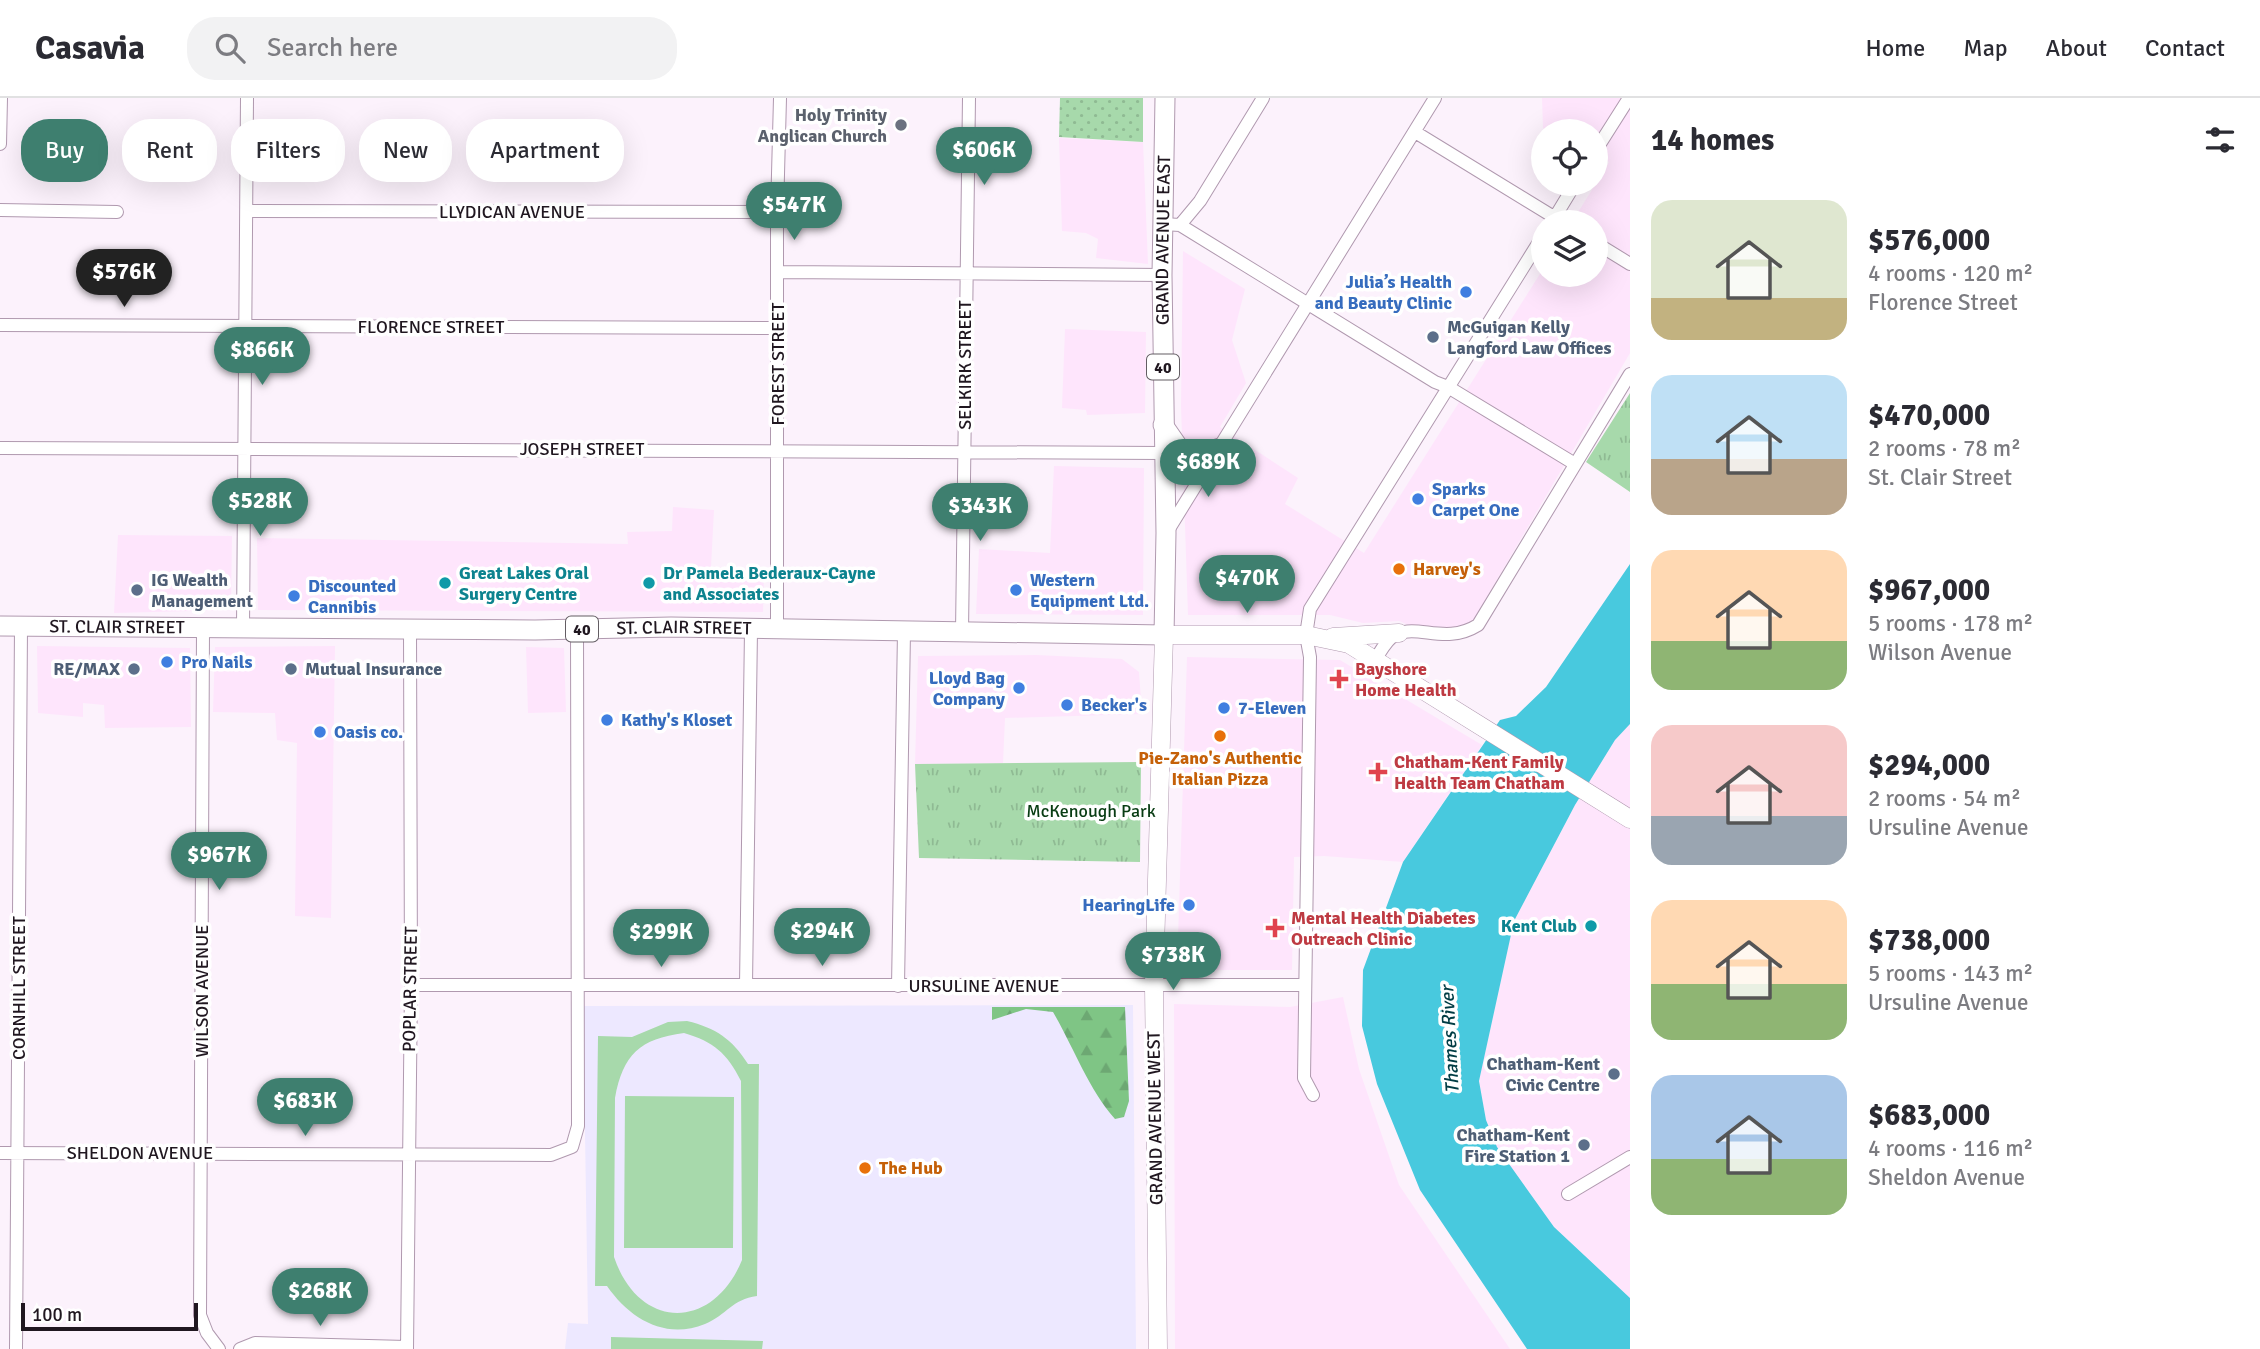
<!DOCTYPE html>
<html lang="en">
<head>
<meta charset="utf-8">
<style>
	body { margin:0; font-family:Signika,sans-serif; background:#f2f2f3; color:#2b2b33; height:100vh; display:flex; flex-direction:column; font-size:26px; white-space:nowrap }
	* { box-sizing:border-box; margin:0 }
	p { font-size:23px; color:#7c7c81 }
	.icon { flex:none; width:38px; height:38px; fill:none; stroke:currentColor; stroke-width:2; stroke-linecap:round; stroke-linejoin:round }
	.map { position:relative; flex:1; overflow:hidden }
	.side { display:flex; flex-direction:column; background:#fff; width:630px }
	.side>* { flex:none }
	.hud { position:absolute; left:21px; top:21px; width:665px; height:63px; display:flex; gap:14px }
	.tools { position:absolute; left:1531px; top:21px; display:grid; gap:14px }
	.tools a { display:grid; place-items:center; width:77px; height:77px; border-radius:50%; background:#fff; box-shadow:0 7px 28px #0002; font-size:35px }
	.scale { position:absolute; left:21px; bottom:18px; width:177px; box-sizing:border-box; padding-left:7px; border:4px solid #201720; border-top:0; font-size:19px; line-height:24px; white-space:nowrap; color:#201720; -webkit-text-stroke:5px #fff; paint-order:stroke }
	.price { position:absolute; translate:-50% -60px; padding:0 16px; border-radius:24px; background:#3e7f6f; color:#fff; font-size:23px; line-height:46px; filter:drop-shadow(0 2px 4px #0008) }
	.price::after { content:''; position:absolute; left:50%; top:42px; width:21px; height:16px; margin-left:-10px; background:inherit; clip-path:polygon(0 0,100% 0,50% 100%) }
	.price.active { background:#222; color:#fff }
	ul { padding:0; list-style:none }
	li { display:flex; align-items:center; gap:21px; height:175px; padding:0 21px }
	li span { display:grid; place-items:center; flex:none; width:196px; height:140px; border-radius:21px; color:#555 }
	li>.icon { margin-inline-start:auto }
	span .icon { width:84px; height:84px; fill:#fffc; stroke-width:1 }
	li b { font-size:30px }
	h2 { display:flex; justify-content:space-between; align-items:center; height:84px; padding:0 21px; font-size:30px }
	.pill { padding:0 24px; border-radius:28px; background:#fff; box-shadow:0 7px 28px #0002; font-size:24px; line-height:63px }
	.pill.active { background:#3e7f6f; color:#fff }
	header { display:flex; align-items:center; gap:42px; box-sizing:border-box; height:98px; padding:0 35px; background:#fff; border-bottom:2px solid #e1e1e2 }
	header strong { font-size:33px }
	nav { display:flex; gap:38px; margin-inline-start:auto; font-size:24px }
	.search { width:490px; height:63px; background:#f2f2f3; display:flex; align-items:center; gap:18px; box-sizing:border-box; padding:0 24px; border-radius:28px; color:#7c7c81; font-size:26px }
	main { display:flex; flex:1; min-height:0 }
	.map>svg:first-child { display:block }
</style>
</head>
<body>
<header>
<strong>Casavia</strong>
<div class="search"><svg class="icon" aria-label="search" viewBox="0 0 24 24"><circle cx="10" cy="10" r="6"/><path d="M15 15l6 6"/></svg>Search here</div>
<nav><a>Home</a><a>Map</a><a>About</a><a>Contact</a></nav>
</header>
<main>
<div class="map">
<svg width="1630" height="1251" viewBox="0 0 1630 1251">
	<defs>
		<pattern id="forest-firs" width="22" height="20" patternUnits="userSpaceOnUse" patternTransform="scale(1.75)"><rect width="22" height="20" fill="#7fc585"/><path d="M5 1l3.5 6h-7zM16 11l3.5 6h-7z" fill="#6da873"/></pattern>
		<pattern id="park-tufts" width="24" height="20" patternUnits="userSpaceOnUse" patternTransform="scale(1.75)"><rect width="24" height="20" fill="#a7d9ab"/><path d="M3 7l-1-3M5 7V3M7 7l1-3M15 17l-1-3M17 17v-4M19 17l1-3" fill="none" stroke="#8fba93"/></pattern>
		<pattern id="garden-dots" width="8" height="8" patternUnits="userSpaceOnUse" patternTransform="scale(1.75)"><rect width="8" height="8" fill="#a7d9ab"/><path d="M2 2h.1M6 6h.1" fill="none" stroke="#8fba93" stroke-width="1.8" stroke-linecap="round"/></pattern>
	</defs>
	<rect width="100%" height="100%" fill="#fcf2fc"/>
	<!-- built -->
	<path fill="#fee5fc" d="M1542 0H1630V255L1474 521 1462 530H1415L1399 523 1363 525 1330 517H1188L1181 308 1183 153 1245 191 1232 242 1246 285 1220 329 1298 380 1285 406 1364 455 1543 171 1544 177H1596V124H1572L1609 64 1596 59V33H1548L1543 30Z
		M1059 40 1143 44 1148 166 1096 160 1098 141 1086 135 1062 133Z
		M1065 231 1146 234 1145 315 1087 317 1086 312 1062 310Z
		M1054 368 1144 370 1143 517 976 516 979 451 1050 455Z
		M673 409 714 412 711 469 764 472 763 514 258 512 257 440 628 446 627 434 672 433Z
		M118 437 232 438 231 512 114 515Z
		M37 548 190 550 191 629 105 630 104 607 83 605V619L38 615Z
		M335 548 331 820 295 818 297 645 277 642 275 615 213 614 215 549Z
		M526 549 564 550 566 614 528 615Z
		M1036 557 1122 561 1139 574 1142 616 1005 620 1003 665 915 666 918 558Z
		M1187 559 1340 562 1482 647 1403 764 1324 758 1294 759 1292 872H1177Z
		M1630 626V1200L1554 1129 1497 1049 1486 1022 1479 983 1514 823 1575 707 1615 642Z
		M1343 899 1359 971 1399 1087 1510 1251H1175L1174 906 1290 909Z"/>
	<!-- education -->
	<path fill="#ede8ff" d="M1133 907 1136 1251H565L568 1225 588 1226 583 908Z"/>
	<!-- grass -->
	<path fill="#a7d9ab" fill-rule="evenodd" d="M687 923C716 930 732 941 748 966H759L757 1198C732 1201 727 1217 705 1226 665 1242 630 1221 607 1188H595L598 938 632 939 668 924ZM684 935C714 944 727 955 741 983L742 1162C713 1233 639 1233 614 1159L615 1000C623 956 640 941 684 935Z
		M625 998 734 999 733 1150H624Z
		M611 1239 763 1243 762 1251H611Z"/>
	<!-- forest -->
	<path fill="url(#forest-firs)" d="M992 909H1125L1129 1003 1124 1019 1115 1021C1088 990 1074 950 1053 914L1026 911 992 922Z"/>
	<!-- park -->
	<path fill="url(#park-tufts)" d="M1630 295V394L1586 364Z
		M1141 664 1140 764 919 760 915 666Z"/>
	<!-- garden -->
	<path fill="url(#garden-dots)" d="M1060 0H1143V44L1059 39Z"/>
	<!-- water -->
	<path fill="#48c9de" d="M1630 466V626L1615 642 1575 707 1514 823 1479 983 1486 1022 1497 1049 1554 1129 1630 1200V1251H1527L1420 1092 1377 986 1362 928 1363 872 1403 764 1500 622 1516 618 1546 589Z"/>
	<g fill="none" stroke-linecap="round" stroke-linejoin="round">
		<!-- street casing -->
		<g stroke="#b099af" stroke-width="14">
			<path id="street" d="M1415 34 1562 124
				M0 46 1 0
				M1596 52 1629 0
				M0 112 117 114
				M248 113 777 114
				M1552 124 1575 86
				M1163 126 1180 127 1435 284 1448 289 1575 366
				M1180 127 1200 103 1263 0
				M1596 145 1630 166
				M779 174 1162 177
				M0 227 777 230
				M0 350 1163 355
				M1167 434 1435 0
				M203 531 200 1217 207 1235 219 1251
				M243 531 247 0
				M777 532V114L780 0
				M962 534 969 0
				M1375 562C1381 553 1387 540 1397 536 1419 526 1446 547 1478 527L1630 276
				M411 887H1305
				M746 887 751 532
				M898 888 904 534
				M1313 997 1304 980 1310 559 1306 537 1310 511 1544 136
				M0 1055 551 1057 572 1049 578 1028 577 531
				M1568 1096 1630 1059
				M16 1251 21 529
				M240 1251 255 1245 406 1249
				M407 1251 411 887 410 531"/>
		</g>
		<!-- secondary casing -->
		<g stroke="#b099af" stroke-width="19">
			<path id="secondary" d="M1333 539 1399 535
				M1158 1251 1154 887 1164 537H1306L1349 546 1630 721"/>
		</g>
		<!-- primary casing -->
		<g stroke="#b099af" stroke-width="21">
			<g id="primary">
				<path d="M1163 327 1181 353 1199 357 1220 350"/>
				<path id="s1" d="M0 528 535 532 671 529 1164 537 1166 435 1162 177 1165 0"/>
			</g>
		</g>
		<!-- street -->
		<use href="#street" stroke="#fff" stroke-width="12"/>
		<!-- secondary -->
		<use href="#secondary" stroke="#fff" stroke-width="18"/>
		<!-- primary -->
		<use href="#primary" stroke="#fff" stroke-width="19"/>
	</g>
	<!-- markers -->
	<circle fill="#6b7280" stroke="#fff" stroke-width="2.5" cx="901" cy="27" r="7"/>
	<g fill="#3f7fe0" stroke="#fff" stroke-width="2.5">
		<circle cx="1466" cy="194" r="7"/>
		<circle cx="1418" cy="401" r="7"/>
		<circle cx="1016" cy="492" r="7"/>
		<circle cx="294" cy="498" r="7"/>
		<circle cx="167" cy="564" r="7"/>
		<circle cx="1019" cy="590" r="7"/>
		<circle cx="1067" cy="607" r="7"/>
		<circle cx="1224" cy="610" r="7"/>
		<circle cx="607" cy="622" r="7"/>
		<circle cx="320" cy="634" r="7"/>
		<circle cx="1189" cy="807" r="7"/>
	</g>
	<g fill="#5c6f8a" stroke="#fff" stroke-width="2.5">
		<circle cx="1433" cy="239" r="7"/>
		<circle cx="137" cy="492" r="7"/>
		<circle cx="134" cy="571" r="7"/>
		<circle cx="291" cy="571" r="7"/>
		<circle cx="1614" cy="976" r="7"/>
		<circle cx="1584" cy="1047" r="7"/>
	</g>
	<g fill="#e8710a" stroke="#fff" stroke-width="2.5">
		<circle cx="1399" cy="471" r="7"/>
		<circle cx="1220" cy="638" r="7"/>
		<circle cx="865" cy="1070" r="7"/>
	</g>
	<g fill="#0f9aa8" stroke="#fff" stroke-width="2.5">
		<circle cx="445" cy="485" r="7"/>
		<circle cx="649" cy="485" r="7"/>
		<circle cx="1591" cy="828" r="7"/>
	</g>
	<g fill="#e0444e" stroke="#fff" stroke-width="2.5">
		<path d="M1335.5 570.5h7v7h7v7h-7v7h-7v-7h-7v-7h7z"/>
		<path d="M1374.5 663.5h7v7h7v7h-7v7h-7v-7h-7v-7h7z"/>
		<path d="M1271.5 819.5h7v7h7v7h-7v7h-7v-7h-7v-7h7z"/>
	</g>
	<g text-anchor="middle" stroke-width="7" stroke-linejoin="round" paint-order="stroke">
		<!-- shield labels -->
		<g fill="#fff" stroke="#635d63" stroke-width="2">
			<rect x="1147" y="256.5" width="32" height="25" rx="5"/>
			<rect x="566" y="518.5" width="32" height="25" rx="5"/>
		</g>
		<g font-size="16" font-weight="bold" fill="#201720">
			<text x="1163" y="275">40</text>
			<text x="582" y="537">40</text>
		</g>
		<!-- worship labels -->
		<g font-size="18" font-weight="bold" fill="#5b616d" stroke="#fff" text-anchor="end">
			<text x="887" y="23">Holy Trinity<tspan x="887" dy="21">Anglican Church</tspan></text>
		</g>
		<!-- street labels -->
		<g font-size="18" fill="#201720" stroke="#fff">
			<text x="512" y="120">LLYDICAN AVENUE</text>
			<text dy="6" stroke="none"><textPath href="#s1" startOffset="1559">GRAND AVENUE EAST</textPath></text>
			<text x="431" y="235">FLORENCE STREET</text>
			<text transform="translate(778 266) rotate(-90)" y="6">FOREST STREET</text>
			<text transform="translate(965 267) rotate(-90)" y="6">SELKIRK STREET</text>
			<text x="582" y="357">JOSEPH STREET</text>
			<text dy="6" stroke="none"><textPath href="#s1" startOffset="117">ST. CLAIR STREET</textPath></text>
			<text dy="6" stroke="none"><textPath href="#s1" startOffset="684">ST. CLAIR STREET</textPath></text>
			<text x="984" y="894">URSULINE AVENUE</text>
			<text transform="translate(19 890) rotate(-90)" y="6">CORNHILL STREET</text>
			<text transform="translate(410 891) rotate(-89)" y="6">POPLAR STREET</text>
			<text transform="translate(202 893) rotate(-90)" y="6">WILSON AVENUE</text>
			<text transform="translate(1155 1020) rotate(-91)" y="6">GRAND AVENUE WEST</text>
			<text x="140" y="1061">SHELDON AVENUE</text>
		</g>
		<!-- shop labels -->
		<g font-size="18" font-weight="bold" fill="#366cbe" stroke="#fff" text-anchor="start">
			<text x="1452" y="190" text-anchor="end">Julia’s Health<tspan x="1452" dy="21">and Beauty Clinic</tspan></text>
			<text x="1432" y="397">Sparks<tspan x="1432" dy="21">Carpet One</tspan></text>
			<text x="1030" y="488">Western<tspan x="1030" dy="21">Equipment Ltd.</tspan></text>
			<text x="308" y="494">Discounted<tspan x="308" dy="21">Cannibis</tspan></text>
			<text x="181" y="570">Pro Nails</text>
			<text x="1005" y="586" text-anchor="end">Lloyd Bag<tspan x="1005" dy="21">Company</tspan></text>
			<text x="1081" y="613">Becker's</text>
			<text x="1238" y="616">7-Eleven</text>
			<text x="621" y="628">Kathy's Kloset</text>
			<text x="334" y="640">Oasis co.</text>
			<text x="1175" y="813" text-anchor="end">HearingLife</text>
		</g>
		<!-- service labels -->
		<g font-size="18" font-weight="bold" fill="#4e5e75" stroke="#fff" text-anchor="start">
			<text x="1447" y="235">McGuigan Kelly<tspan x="1447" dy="21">Langford Law Offices</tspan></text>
			<text x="151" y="488">IG Wealth<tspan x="151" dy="21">Management</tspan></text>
			<text x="120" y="577" text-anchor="end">RE/MAX</text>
			<text x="305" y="577">Mutual Insurance</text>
			<text x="1600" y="972" text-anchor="end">Chatham-Kent<tspan x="1600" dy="21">Civic Centre</tspan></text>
			<text x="1570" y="1043" text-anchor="end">Chatham-Kent<tspan x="1570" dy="21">Fire Station 1</tspan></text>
		</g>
		<!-- food labels -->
		<g font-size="18" font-weight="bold" fill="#c56008" stroke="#fff" text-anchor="start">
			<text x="1413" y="477">Harvey's</text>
			<text x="1220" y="666" text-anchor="middle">Pie-Zano's Authentic<tspan x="1220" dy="21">Italian Pizza</tspan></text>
			<text x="879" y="1076">The Hub</text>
		</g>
		<!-- culture labels -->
		<g font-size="18" font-weight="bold" fill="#0d838f" stroke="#fff" text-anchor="start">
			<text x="459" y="481">Great Lakes Oral<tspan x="459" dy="21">Surgery Centre</tspan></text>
			<text x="663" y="481">Dr Pamela Bederaux-Cayne<tspan x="663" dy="21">and Associates</tspan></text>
			<text x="1577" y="834" text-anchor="end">Kent Club</text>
		</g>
		<!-- health labels -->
		<g font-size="18" font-weight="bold" fill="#be3a42" stroke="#fff" text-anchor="start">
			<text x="1355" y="577">Bayshore<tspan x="1355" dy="21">Home Health</tspan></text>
			<text x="1394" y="670">Chatham-Kent Family<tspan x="1394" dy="21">Health Team Chatham</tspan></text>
			<text x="1291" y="826">Mental Health Diabetes<tspan x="1291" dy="21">Outreach Clinic</tspan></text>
		</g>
		<!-- park labels -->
		<g font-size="18" fill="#083c13" stroke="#fff">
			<text x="1091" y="719">McKenough Park</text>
		</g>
		<!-- water labels -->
		<g font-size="19" font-style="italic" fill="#003c44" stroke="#fff">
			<text transform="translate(1449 942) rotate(-93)" y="7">Thames River</text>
		</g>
	</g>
</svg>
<div class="tools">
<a><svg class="icon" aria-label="locate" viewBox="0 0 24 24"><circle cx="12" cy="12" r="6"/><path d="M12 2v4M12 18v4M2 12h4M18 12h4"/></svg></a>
<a><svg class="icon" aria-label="layers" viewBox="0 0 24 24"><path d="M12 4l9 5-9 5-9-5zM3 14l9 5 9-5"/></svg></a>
</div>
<div class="scale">100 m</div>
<b class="price" style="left:984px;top:89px">$606K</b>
<b class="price" style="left:794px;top:144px">$547K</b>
<b class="price active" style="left:124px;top:211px">$576K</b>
<b class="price" style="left:262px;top:289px">$866K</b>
<b class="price" style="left:1208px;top:401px">$689K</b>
<b class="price" style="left:260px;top:440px">$528K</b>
<b class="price" style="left:980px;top:445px">$343K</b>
<b class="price" style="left:1247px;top:517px">$470K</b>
<b class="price" style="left:219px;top:794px">$967K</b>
<b class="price" style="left:822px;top:870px">$294K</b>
<b class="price" style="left:661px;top:871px">$299K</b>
<b class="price" style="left:1173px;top:894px">$738K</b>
<b class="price" style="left:305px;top:1040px">$683K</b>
<b class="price" style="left:320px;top:1230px">$268K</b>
<div class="hud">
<a class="pill active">Buy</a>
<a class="pill">Rent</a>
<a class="pill">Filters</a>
<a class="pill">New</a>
<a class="pill">Apartment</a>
</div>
</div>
<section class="side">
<h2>14 homes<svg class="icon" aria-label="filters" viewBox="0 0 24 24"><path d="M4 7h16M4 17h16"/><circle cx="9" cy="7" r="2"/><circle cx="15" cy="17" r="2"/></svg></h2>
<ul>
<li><span style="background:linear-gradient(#dfe7d0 70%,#c2b280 0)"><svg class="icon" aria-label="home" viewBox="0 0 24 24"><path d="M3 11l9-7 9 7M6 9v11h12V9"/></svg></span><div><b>$576,000</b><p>4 rooms · 120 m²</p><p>Florence Street</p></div></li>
<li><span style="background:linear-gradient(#bfe0f5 60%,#b9a48a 0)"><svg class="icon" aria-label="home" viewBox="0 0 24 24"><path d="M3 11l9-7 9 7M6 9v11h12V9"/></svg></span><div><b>$470,000</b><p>2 rooms · 78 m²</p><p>St. Clair Street</p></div></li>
<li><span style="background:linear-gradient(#ffd9b3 65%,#8fb573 0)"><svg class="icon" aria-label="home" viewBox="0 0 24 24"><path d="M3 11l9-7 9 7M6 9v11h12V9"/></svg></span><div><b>$967,000</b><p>5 rooms · 178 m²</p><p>Wilson Avenue</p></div></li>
<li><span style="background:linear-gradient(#f6c9c9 65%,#9aa5b1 0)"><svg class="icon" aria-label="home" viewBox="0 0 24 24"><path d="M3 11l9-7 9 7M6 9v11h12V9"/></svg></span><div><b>$294,000</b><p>2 rooms · 54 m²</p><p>Ursuline Avenue</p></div></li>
<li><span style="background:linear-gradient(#ffd9b3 60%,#8fb573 0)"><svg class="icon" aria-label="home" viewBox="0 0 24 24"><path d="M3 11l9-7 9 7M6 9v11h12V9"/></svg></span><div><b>$738,000</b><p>5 rooms · 143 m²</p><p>Ursuline Avenue</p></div></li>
<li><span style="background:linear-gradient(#a9c7e8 60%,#8fb573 0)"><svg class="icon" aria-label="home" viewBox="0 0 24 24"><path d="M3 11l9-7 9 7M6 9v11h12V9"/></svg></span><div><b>$683,000</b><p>4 rooms · 116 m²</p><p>Sheldon Avenue</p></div></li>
</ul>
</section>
</main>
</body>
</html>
